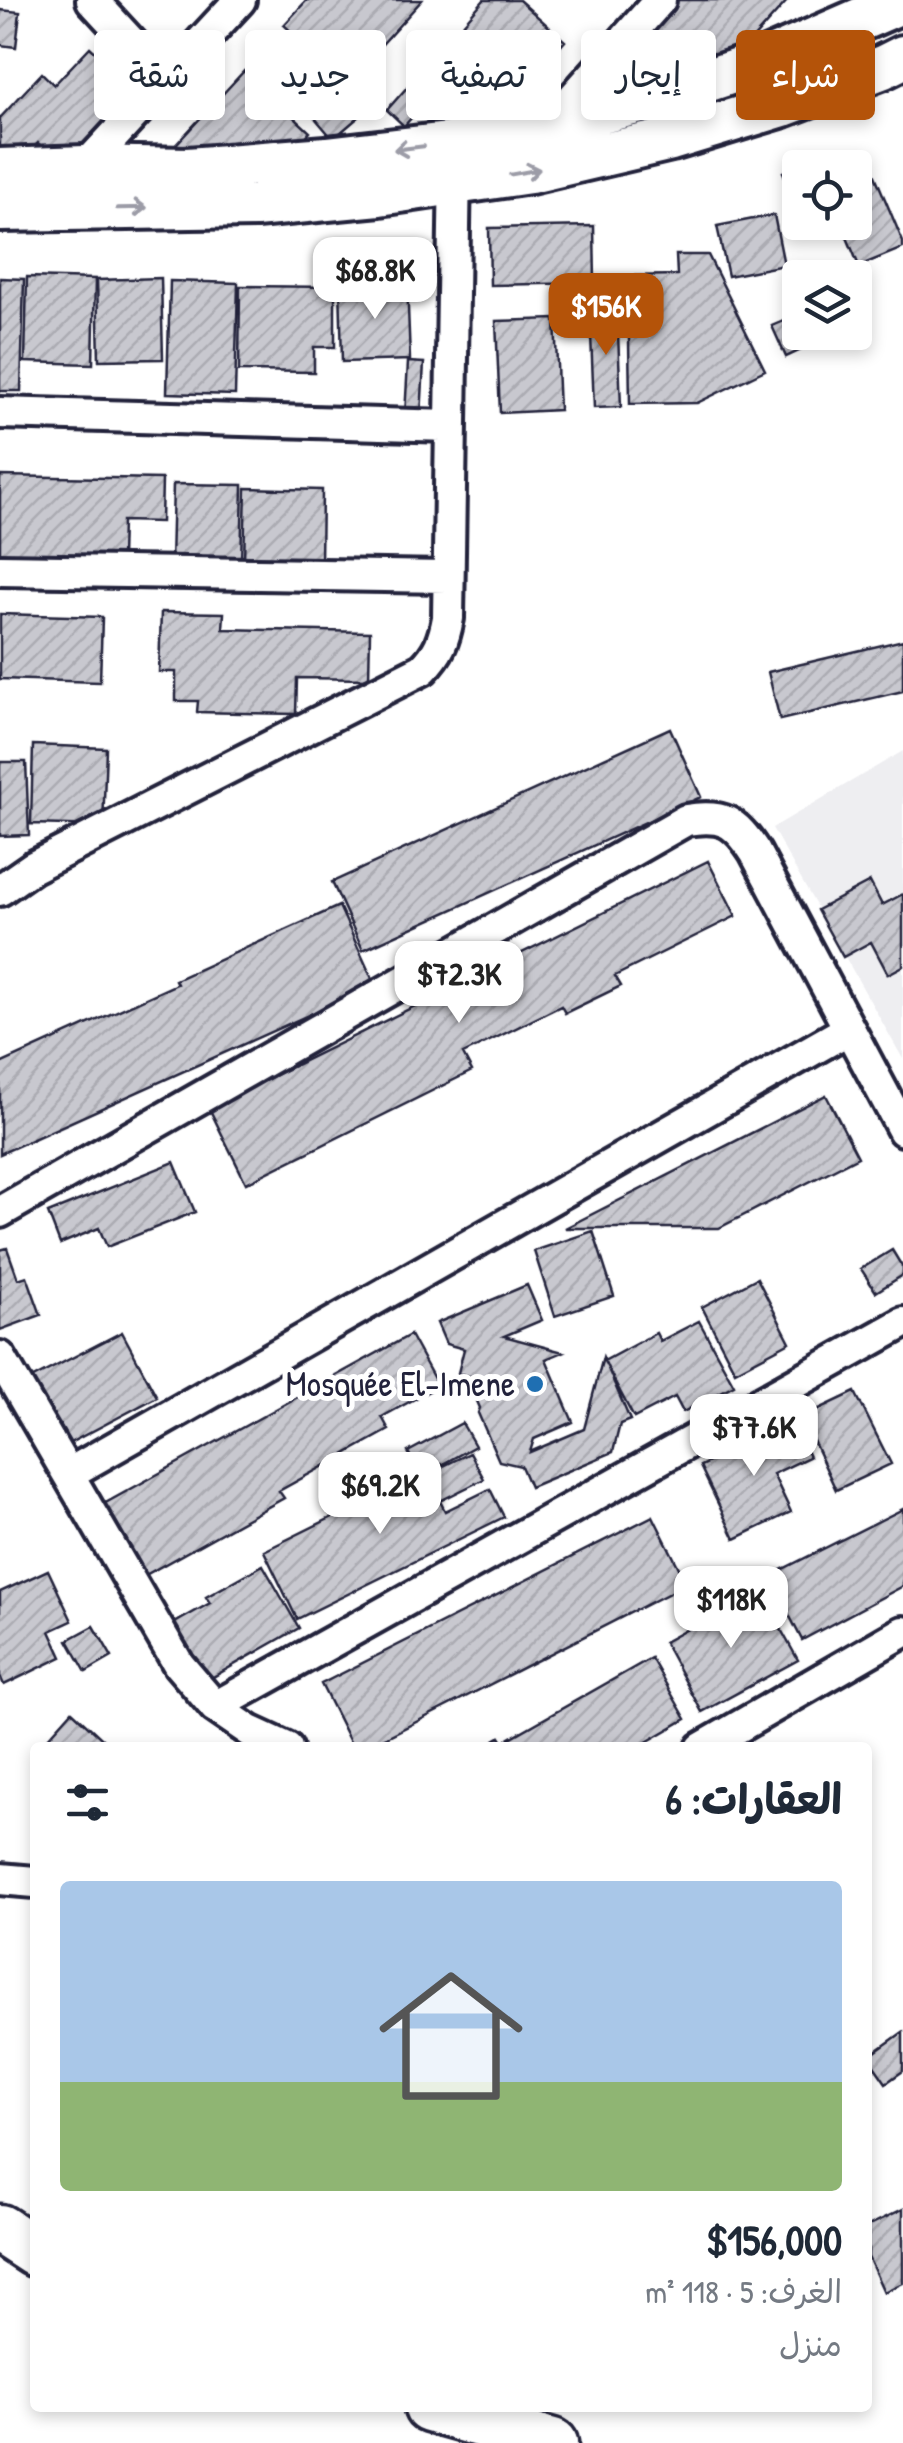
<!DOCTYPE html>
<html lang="ar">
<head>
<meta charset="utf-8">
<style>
	body { margin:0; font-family:"Patrick Hand","Playpen Sans Arabic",sans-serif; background:#f6f6f7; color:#1f2937; direction:rtl; height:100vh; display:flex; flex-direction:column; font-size:38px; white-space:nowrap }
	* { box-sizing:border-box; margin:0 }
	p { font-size:32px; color:#747a83 }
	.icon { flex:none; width:55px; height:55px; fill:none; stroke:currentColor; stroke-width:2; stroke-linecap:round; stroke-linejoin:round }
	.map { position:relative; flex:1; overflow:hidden; direction:ltr }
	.drawer { position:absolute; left:30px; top:1742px; width:842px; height:670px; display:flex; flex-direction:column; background:#fff; border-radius:10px; box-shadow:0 5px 15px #0003; direction:rtl }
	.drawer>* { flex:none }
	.banner { position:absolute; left:30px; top:30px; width:845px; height:90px; direction:rtl; display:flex; gap:20px }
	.tools { position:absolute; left:782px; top:150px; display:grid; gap:20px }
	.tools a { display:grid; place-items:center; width:90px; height:90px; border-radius:10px; background:#fff; box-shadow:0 5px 15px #0003; font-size:50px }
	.price { position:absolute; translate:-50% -85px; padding:0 22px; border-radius:20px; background:#fff; color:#222; font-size:32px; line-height:65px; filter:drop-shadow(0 2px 5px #0008) }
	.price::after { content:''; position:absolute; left:50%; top:60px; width:30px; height:22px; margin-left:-15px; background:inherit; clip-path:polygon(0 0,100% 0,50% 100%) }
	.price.active { background:#b45309; color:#fff }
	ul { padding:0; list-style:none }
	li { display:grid; align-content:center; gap:20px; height:530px; padding:0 30px }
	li+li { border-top:2px solid #e0e1e3 }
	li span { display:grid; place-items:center; height:310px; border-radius:10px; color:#555 }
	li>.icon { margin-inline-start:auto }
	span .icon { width:180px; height:180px; fill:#fffc; stroke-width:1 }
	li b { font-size:42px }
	h2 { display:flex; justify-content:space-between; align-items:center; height:120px; padding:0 30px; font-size:42px }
	.tag { padding:0 35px; border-radius:10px; background:#fff; box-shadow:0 5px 15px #0003; font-size:35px; line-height:90px }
	.tag.active { background:#b45309; color:#fff }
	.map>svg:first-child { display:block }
</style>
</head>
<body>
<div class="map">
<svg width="903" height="2443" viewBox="0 0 903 2443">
	<defs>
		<pattern id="building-hatch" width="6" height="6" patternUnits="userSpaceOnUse" patternTransform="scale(2.5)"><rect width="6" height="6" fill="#c8c8cf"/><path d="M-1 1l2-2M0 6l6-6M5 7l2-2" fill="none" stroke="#acacb3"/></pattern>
	</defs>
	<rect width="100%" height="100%" fill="#fff"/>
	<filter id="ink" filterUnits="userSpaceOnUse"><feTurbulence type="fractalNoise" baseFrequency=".01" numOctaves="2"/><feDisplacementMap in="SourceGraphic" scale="20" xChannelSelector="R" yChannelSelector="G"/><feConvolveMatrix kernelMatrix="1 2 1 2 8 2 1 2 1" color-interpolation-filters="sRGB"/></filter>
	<g filter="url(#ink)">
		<!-- built -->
		<path fill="#eeeef1" d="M903 751V1059L772 828Z"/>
		<!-- building -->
		<path fill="url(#building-hatch)" stroke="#22223b" stroke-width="2.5" d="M307 0H422L318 115 284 85 314 53 284 25Z
			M484 0H519L565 41 486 131 451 101 437 117 423 105 404 126 387 110Z
			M677 0H788L684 115 623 60Z
			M0 10 20 12 16 47 0 45Z
			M90 47 143 97 71 173 38 143 4 178 0 175V118L42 73 54 85Z
			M244 71 310 132 276 168 169 152Z
			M357 82 375 103 333 139 315 118Z
			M829 153 835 168H800V211L783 172Z
			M871 166 903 242V248L859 266 841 223 810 236 805 222H855V172Z
			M774 215 784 265 728 276 717 226Z
			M594 226 595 283 490 285 489 228Z
			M676 255H708L765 370 697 403 630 404 628 276 677 275Z
			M27 277 95 279 93 364 25 362Z
			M0 278 24 279 21 391H0Z
			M161 278 163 359 99 360 97 280Z
			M170 281 238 283 235 395 167 393Z
			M407 281 410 360 342 362 340 283Z
			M240 286 335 287V347H314V372L239 371Z
			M617 309 621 407 594 408 590 310Z
			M798 315 800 332H806L812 345 786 357 772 326Z
			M555 319 559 410 500 413 496 321Z
			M408 362 424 363 421 416 405 415Z
			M0 476 162 479 161 522 122 521 121 559 0 557Z
			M173 484 243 485 241 564 171 563Z
			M246 488 322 490 321 563 244 561Z
			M161 612 224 613 223 629 370 632 369 679 297 678 296 714 197 712 198 701H176V672H159Z
			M0 614 102 617 100 682 0 679Z
			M903 640V691L780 720 768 672Z
			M670 728 701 797 363 950 332 882Z
			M33 745 106 748 103 826 31 824Z
			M0 762H26L29 835 0 836Z
			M708 861 736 916 615 976 621 986 565 1013 561 1006 463 1054 472 1071 246 1183 209 1108Z
			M870 882 882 905 903 894V966L888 974 871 942 843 957 817 910Z
			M339 906 375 985 0 1154V1064L177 984 175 980Z
			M826 1095 858 1157 719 1228H565Z
			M174 1162 195 1212 107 1247 99 1228 60 1244 48 1213Z
			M593 1231 614 1296 555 1316 534 1251Z
			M7 1248 18 1279 27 1276 41 1315 0 1330V1250Z
			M892 1250 903 1268V1275L876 1292 861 1269Z
			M757 1278 790 1342 735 1371 702 1307Z
			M527 1285 542 1320 504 1336 563 1352 546 1359 573 1422 534 1439 530 1452 584 1429 603 1357 630 1420 620 1424 613 1452 530 1487 521 1466 499 1461 478 1413 480 1408 470 1385 472 1377 458 1373 464 1349 446 1344 437 1323Z
			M699 1321 734 1385 683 1412 675 1397 634 1418 604 1361 656 1333 660 1341Z
			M122 1332 157 1397 47 1455 12 1389Z
			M410 1335 438 1386 382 1417 389 1430 279 1491 284 1498 122 1588 82 1516Z
			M855 1392 891 1464 836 1490 802 1417Z
			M793 1422 809 1457 773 1474 791 1512 735 1539 700 1466Z
			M462 1423 475 1446 421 1476 408 1452Z
			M470 1453 484 1479 440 1501 445 1511 490 1489 504 1517 297 1619 264 1551 365 1501 367 1504Z
			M903 1509V1586L802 1640 769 1576Z
			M653 1516 687 1584 365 1748H353L321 1684Z
			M263 1565 299 1628 190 1690 157 1633 210 1603 206 1597Z
			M48 1570 72 1621 50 1631 62 1657 4 1685 0 1676V1592Z
			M759 1590 798 1660 702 1712 664 1642Z
			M94 1626 112 1657 86 1672 68 1640Z
			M651 1658 686 1719 636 1748H481L500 1737 503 1742Z
			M72 1711 112 1748H56L47 1739Z
			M903 2032V2071L886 2083 868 2057Z
			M903 2209V2283L884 2292 868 2257V2226Z"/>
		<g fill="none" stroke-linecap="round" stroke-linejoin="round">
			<!-- street casing -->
			<g stroke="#22223b" stroke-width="38">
				<path id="street" d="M92 0 166 80
					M548 126 660 0
					M81 175 85 167 240 0
					M0 413 450 426
					M0 570 447 577
					M0 890 33 867 423 669C439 653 444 640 448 618L455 163
					M0 1212 686 820C723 814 735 821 755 852L903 1130
					M0 1357 179 1665 215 1707 250 1731 287 1748
					M68 1474 849 1029
					M215 1707 903 1323
					M702 1748 903 1632
					M0 1879 35 1882"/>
			</g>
			<!-- secondary casing -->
			<g stroke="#22223b" stroke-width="50">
				<path id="secondary" d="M0 170 85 167 188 169 327 158 456 143 548 126 652 99 765 61 903 1
					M0 210 255 206 379 194 530 172 671 139 783 105 883 67 903 57"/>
			</g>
			<!-- primary casing -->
			<g stroke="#22223b" stroke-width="55">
				<path id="primary" d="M0 2229 35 2252
					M429 2408 553 2443"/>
			</g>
			<!-- street -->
			<use href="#street" stroke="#fff" stroke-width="30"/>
			<!-- secondary -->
			<use href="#secondary" stroke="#fff" stroke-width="42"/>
			<!-- primary -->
			<use href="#primary" stroke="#fff" stroke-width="48"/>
		</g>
		<!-- one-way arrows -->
		<defs><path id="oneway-shaft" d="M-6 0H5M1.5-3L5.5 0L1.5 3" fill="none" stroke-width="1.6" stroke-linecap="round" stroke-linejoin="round" transform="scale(2.5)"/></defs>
		<g stroke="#9c9ca7">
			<use href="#oneway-shaft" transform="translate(409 148) rotate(173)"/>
			<use href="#oneway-shaft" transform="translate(525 172) rotate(-10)"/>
			<use href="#oneway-shaft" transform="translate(132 208) rotate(-1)"/>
		</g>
	</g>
	<!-- markers -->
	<circle fill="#1f6fb2" stroke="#fff" stroke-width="4" cx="535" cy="1384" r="10"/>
	<g text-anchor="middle" stroke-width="10" stroke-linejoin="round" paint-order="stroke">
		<!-- poi labels -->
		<g font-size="35" fill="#22223b" stroke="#fff" text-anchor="end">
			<text x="515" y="1396">Mosquée El-Imene</text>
		</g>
	</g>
</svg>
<div class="tools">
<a><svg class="icon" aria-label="locate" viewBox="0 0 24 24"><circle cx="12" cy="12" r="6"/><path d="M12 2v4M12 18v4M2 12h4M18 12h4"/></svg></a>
<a><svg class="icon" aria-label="layers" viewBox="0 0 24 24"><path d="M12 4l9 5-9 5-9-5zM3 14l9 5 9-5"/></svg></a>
</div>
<b class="price" style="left:375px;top:322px">$68.8K</b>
<b class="price active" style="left:606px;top:358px">$156K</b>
<b class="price" style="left:459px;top:1026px">$72.3K</b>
<b class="price" style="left:754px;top:1479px">$77.6K</b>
<b class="price" style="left:380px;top:1537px">$69.2K</b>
<b class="price" style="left:731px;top:1651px">$118K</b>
<div class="banner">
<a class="tag active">شراء</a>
<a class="tag">إيجار</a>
<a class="tag">تصفية</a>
<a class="tag">جديد</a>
<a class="tag">شقة</a>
</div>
<section class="drawer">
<h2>العقارات: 6<svg class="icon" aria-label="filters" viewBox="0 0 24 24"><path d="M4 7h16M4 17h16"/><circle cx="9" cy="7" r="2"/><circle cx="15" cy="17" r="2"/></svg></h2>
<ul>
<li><span style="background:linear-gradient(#a9c7e8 65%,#8fb573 0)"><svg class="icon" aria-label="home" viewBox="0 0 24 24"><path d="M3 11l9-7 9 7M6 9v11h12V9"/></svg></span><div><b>$156,000</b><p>الغرف: 5 · 118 m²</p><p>منزل</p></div></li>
</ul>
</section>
</div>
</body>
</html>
